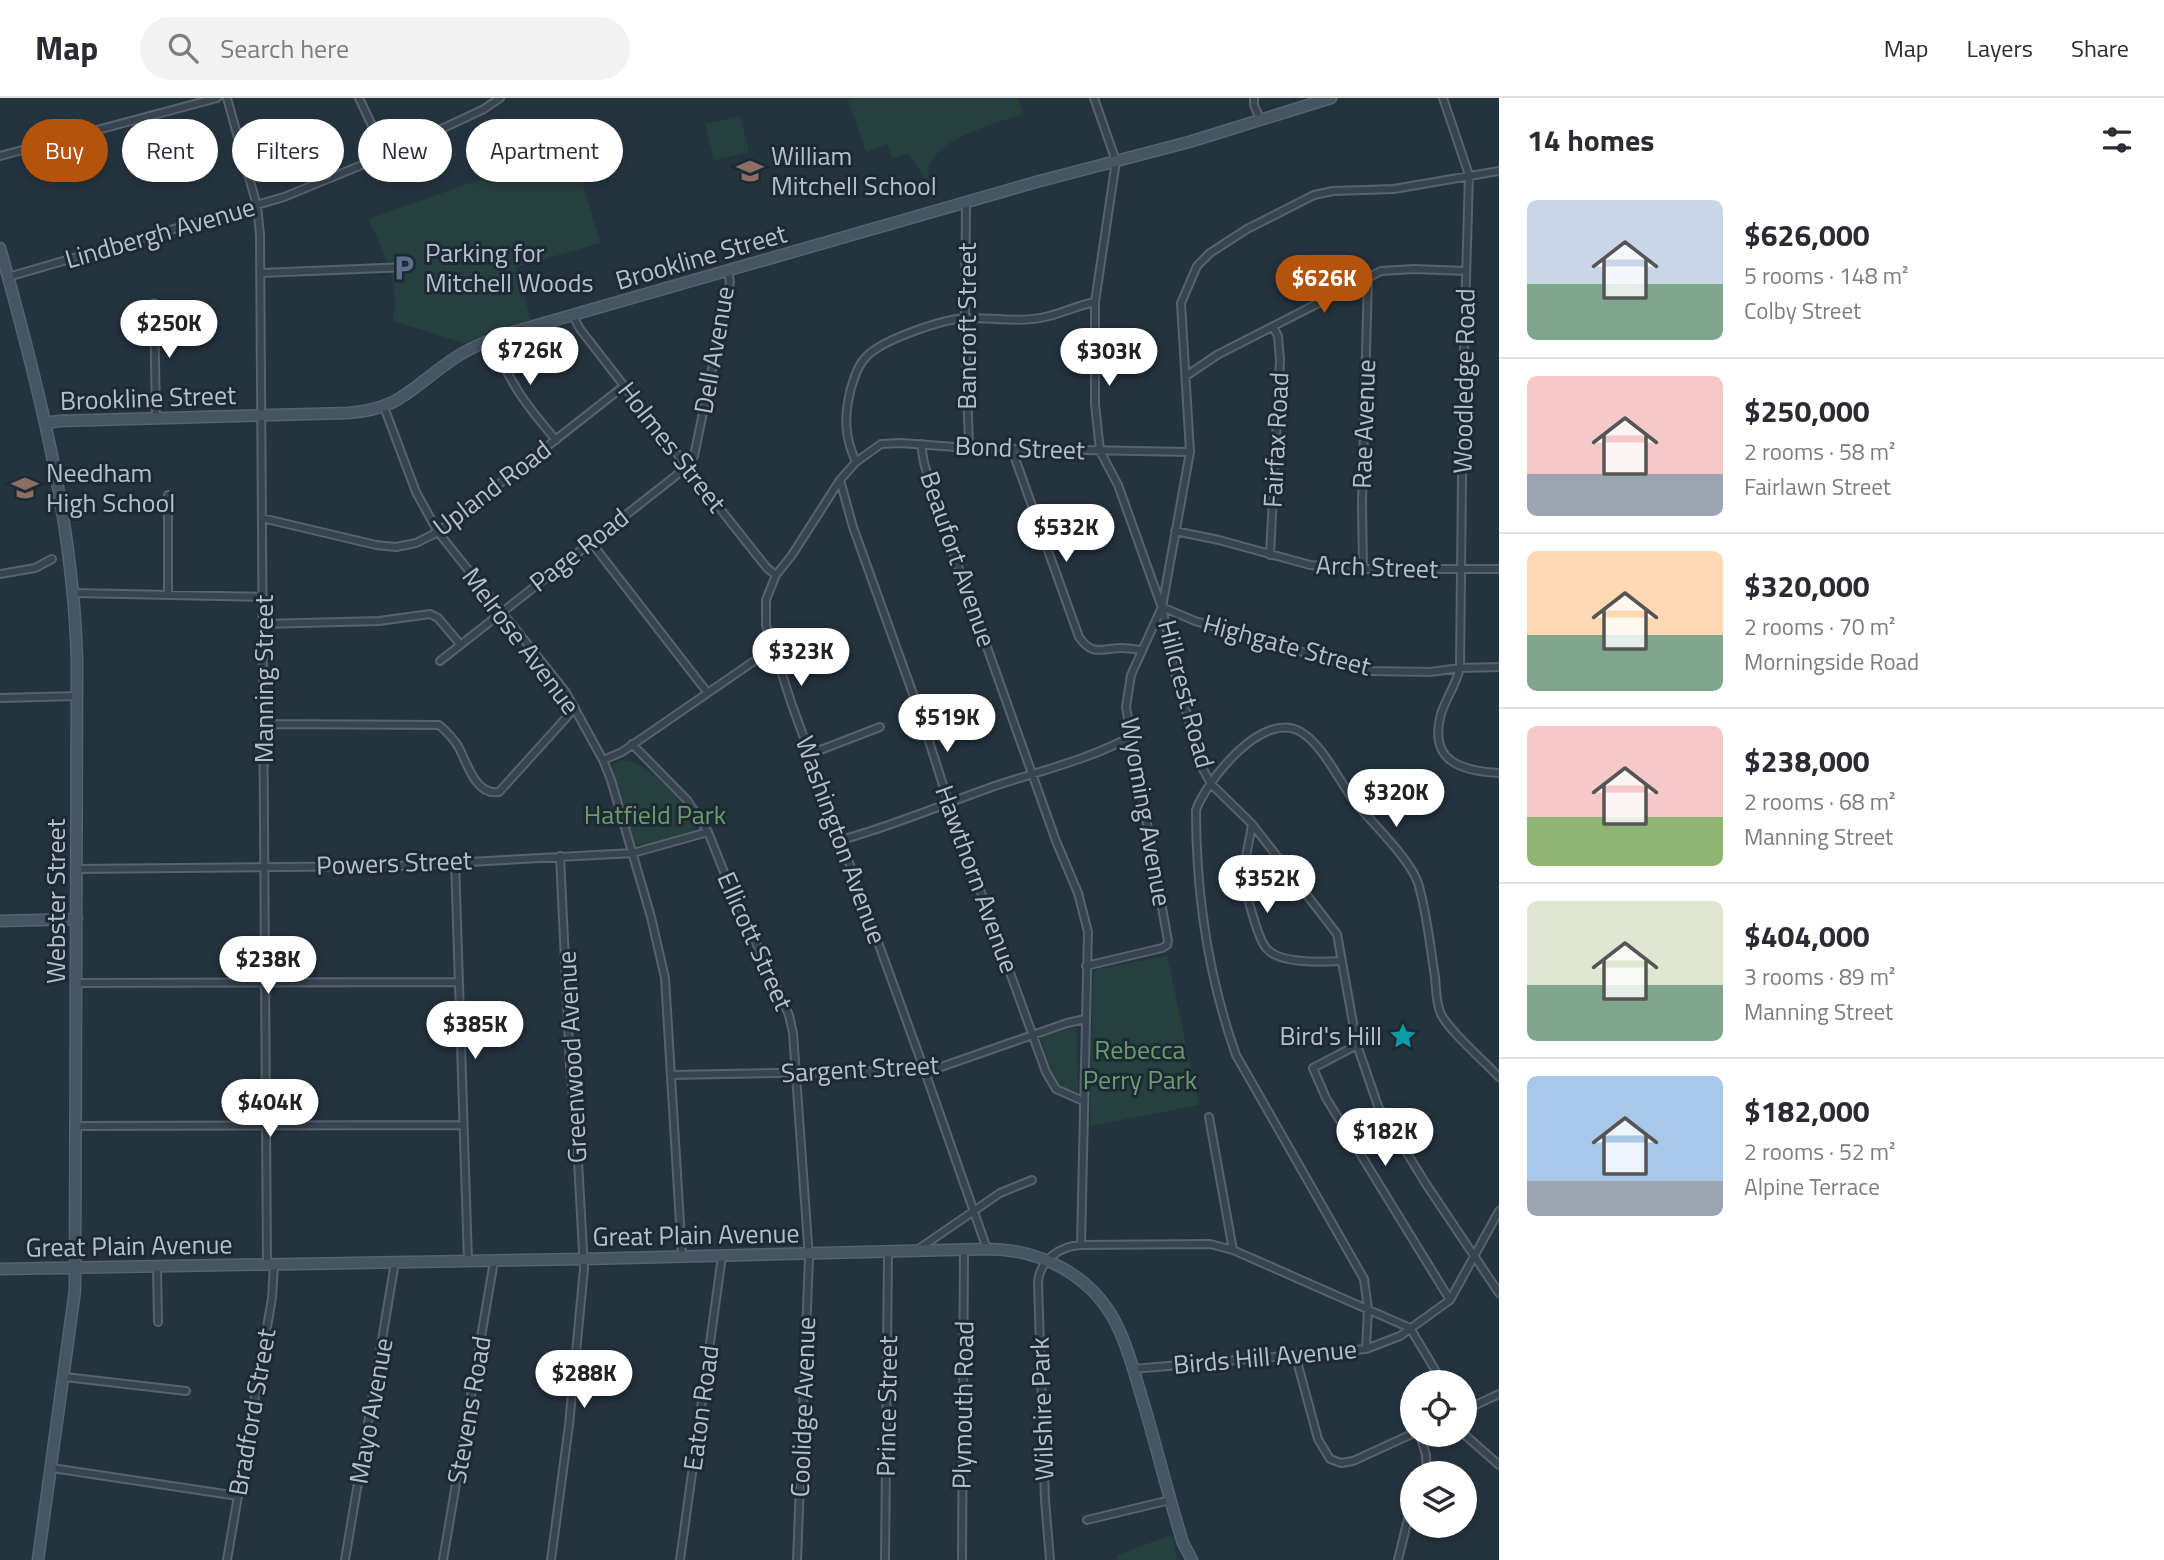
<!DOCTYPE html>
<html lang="en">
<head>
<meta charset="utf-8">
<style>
	body { margin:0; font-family:"Titillium Web",sans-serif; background:#f2f2f3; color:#2b2b33; height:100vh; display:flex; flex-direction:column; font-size:26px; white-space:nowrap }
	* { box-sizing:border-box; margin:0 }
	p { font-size:23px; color:#7c7c81 }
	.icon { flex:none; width:38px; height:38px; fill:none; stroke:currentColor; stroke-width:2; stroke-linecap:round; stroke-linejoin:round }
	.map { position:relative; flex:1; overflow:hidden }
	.details { display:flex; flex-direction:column; background:#fff; width:665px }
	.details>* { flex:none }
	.guide { position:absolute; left:21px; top:21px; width:665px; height:63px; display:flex; gap:14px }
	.fabs { position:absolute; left:1400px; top:1272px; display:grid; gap:14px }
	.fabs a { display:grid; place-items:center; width:77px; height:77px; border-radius:50%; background:#fff; box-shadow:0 4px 10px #0003; font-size:35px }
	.price { position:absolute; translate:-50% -60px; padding:0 16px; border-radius:24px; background:#fff; color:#222; font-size:23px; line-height:46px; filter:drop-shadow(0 2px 4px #0008) }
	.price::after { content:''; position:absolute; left:50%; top:42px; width:21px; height:16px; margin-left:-10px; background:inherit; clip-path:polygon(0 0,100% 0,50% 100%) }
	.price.selected { background:#b45309; color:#fff }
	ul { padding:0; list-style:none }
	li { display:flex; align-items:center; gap:21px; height:175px; padding:0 28px }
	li+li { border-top:2px solid #e1e1e2 }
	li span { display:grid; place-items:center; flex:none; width:196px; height:140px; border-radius:10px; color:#555 }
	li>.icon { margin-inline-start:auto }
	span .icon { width:84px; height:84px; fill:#fffc; stroke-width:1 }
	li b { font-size:30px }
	h2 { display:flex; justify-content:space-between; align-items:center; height:84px; padding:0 28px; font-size:30px }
	.tag { padding:0 24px; border-radius:32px; background:#fff; box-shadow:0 4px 10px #0003; font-size:24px; line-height:63px }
	.tag.selected { background:#b45309; color:#fff }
	header { display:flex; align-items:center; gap:42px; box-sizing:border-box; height:98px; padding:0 35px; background:#fff; border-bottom:2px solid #e1e1e2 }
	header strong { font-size:33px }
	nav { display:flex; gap:38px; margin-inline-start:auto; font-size:24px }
	.search { width:490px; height:63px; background:#f2f2f3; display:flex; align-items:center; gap:18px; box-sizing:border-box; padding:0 24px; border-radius:38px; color:#7c7c81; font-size:26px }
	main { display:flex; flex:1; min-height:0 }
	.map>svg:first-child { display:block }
</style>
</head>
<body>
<header>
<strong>Map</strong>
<div class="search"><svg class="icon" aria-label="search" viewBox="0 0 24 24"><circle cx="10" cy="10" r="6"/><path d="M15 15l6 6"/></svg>Search here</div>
<nav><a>Map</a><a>Layers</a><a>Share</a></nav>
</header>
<main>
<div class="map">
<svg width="1499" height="1462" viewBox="0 0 1499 1462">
	<rect width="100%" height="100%" fill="#24343f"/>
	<!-- green -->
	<path fill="#26403f" d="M855 0H1018L1023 16C997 25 938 39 929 69 928 73 929 77 928 80L923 81 922 75 908 55 892 60 887 46 866 54 848 2Z
		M740 18 749 54 714 62 705 26Z
		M570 41 600 145 516 169 531 222 490 234 464 245 393 223C399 180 386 159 368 121L488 79Z
		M621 662C626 663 633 663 637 666 657 677 688 707 696 728L694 734C677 740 648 755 633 744L611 673 612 666Z
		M1167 858 1199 1007 1090 1028 1093 875 1098 871Z
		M1076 929 1077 934 1078 995 1058 988 1051 973 1040 938Z
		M1172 1437 1177 1462H1118L1117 1457Z"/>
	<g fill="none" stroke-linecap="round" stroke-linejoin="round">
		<!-- street casing -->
		<g stroke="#56636d" stroke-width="10">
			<path id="street" d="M227 0 257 108 260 137 267 1167
				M359 0 386 57
				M1094 0 1116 63 1095 204V306L1100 353 1118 387 1161 507
				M1254 0V7L1260 21
				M1443 0 1469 77 1463 285 1460 570C1456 587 1446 600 1441 616 1428 664 1462 673 1499 675
				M0 58 217 0
				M1499 73 1394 91 1333 93 1314 97 1247 131 1210 155 1197 168 1181 205 1190 354 1162 509 1176 579 1203 671 1211 686 1252 726 1337 836 1357 947 1378 1008 1426 1086 1499 1195
				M966 105 965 220 969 350
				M261 175 408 169
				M8 179 284 99 386 57 484 11 500 0
				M154 205 156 320
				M573 218 580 231C642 311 704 391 767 470L776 477
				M493 241C509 285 526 307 556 342
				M1186 278 1217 257 1381 173 1414 171 1466 173
				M384 309 416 394 438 434 565 593 603 662 611 682 651 819 665 880 682 1158
				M921 346 924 365 941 420 1056 743 1078 795 1088 834 1081 1147
				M1012 352 1079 539C1093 559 1101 550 1122 550 1128 550 1134 551 1140 552
				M856 364 881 346 901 345 969 350 1190 354
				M840 382 853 429 922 621 949 706 1046 974 1056 991 1083 1003
				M168 397V497
				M262 420 376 447 396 449 416 445 438 434 624 288
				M1175 433 1219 442 1310 467 1363 471H1499
				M590 443 707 594
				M1270 457 1280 262 1278 238 1273 229
				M1363 471 1362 404 1368 180
				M0 476 35 470 52 461
				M74 495 263 499
				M1162 509 1195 523 1369 573 1430 574 1460 570 1499 569
				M263 526 379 523 430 516 438 520 460 546
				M440 563 678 376 694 358 730 184 728 174
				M0 600 78 598
				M264 626 439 627C446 633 453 640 458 648 467 664 475 698 499 694L575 610
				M632 646 687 702 708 734 728 784 789 917 793 935 809 1160 797 1462
				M810 656 880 629
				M603 662 622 654 773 550
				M1252 726C1250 742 1245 758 1244 774 1243 787 1258 842 1267 851 1280 866 1323 864 1341 863
				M841 742C892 728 939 708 989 690 1035 674 1086 663 1130 639
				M455 763 468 1163
				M77 771 396 768 633 755 708 734
				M1086 868 1162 850 1167 847 1168 843 1126 609 1131 577 1162 509
				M76 885 459 884
				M1357 947 1313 970 1326 1000 1450 1202
				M671 977 894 973 941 969 1067 925 1085 921
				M1209 1019 1233 1152
				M77 1028 463 1027
				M987 1151 924 971 792 607 766 527V502L776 477 792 457 840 382 856 364C844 338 844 318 851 290 855 278 858 266 868 257 885 241 945 220 968 220 995 220 1023 225 1049 218 1065 214 1079 207 1095 204
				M917 1152 1000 1095 1032 1082
				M157 1169 158 1224
				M1366 1251 1368 1211 1364 1181 1236 957C1208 878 1196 796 1196 712 1207 682 1263 611 1301 634 1324 648 1339 684 1356 705 1373 726 1410 761 1418 785 1427 815 1430 848 1435 879 1436 890 1436 906 1441 916 1449 933 1485 964 1499 979
				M1295 1256 1318 1341 1330 1361 1341 1365 1353 1363 1412 1336
				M1133 1271 1366 1251 1400 1238 1450 1202 1499 1113
				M65 1279 186 1293
				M1465 1312 1499 1296
				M1420 1337 1426 1357 1427 1376
				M1465 1337 1499 1367
				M52 1370 238 1398
				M1087 1422 1170 1402
				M227 1462 272 1200 274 1167
				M345 1462 395 1164
				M443 1462 494 1163
				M551 1462 569 1327 584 1171 577 1045 570 968 560 758
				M680 1462 722 1158
				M885 1462 888 1153
				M962 1462 964 1151
				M1050 1462 1045 1402 1038 1184C1040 1162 1060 1148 1081 1147L1210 1146 1233 1152 1410 1230 1434 1270 1440 1284
				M1398 1462 1408 1421 1412 1413"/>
		</g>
		<!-- secondary casing -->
		<g stroke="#56636d" stroke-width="13">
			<path id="secondary" d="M0 150C38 285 73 422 77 562L75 1192 38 1462
				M46 325 59 323 348 315C400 311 410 291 449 264 465 252 484 244 503 237L1036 84 1189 44 1331 0
				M0 823 77 821
				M0 1171 584 1161 987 1151C1044 1151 1097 1180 1120 1234 1131 1258 1137 1285 1145 1310 1158 1355 1169 1400 1183 1445L1192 1462"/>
		</g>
		<!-- street -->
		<use href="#street" stroke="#38454f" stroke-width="6"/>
		<!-- secondary -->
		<use href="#secondary" stroke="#465562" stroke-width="10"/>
	</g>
	<!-- icons -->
	<defs>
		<g id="school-bare" transform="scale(2.1)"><path d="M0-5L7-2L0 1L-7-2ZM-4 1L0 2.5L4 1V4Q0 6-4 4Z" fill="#8d6e63" stroke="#1d2a34" stroke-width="2.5" paint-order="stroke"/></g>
		<g id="parking-bare" transform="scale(2.1)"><path d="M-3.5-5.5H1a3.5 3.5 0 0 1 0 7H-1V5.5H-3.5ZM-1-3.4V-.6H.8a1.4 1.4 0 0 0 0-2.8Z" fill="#5c6f8a" stroke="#1d2a34" stroke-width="2.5" paint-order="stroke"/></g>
		<g id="sight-bare" transform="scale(2.1)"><path d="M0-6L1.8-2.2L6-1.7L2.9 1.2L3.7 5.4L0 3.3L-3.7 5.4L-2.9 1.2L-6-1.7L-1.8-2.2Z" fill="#0f9aa8" stroke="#1d2a34" stroke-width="2.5" paint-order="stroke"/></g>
	</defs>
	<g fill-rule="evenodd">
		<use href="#school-bare" x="750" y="73"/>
		<use href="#parking-bare" x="404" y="170"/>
		<use href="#school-bare" x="25" y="390"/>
		<use href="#sight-bare" x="1403" y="938"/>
	</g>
	<g text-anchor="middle" stroke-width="6" stroke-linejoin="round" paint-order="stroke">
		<!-- poi labels -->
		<g font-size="26" fill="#b5c0ca" stroke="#1d2a34" text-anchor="start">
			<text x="771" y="67">William<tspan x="771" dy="30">Mitchell School</tspan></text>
			<text x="425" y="164">Parking for<tspan x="425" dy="30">Mitchell Woods</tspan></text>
			<text x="46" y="384">Needham<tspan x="46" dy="30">High School</tspan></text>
			<text x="1382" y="947" text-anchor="end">Bird's Hill</text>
		</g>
		<!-- street labels -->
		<g font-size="26" fill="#b5c0ca" stroke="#1d2a34">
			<text transform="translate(160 135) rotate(-16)" y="9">Lindbergh Avenue</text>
			<text transform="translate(701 159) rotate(-16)" y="9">Brookline Street</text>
			<text transform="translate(967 228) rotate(-90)" y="9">Bancroft Street</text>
			<text transform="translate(714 252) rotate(-80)" y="9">Dell Avenue</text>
			<text transform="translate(1464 283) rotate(-89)" y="9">Woodledge Road</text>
			<text transform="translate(148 300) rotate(-2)" y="9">Brookline Street</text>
			<text transform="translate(1364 326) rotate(-88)" y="9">Rae Avenue</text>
			<text transform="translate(1276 342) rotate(-87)" y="9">Fairfax Road</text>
			<text transform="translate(672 349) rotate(52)" y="9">Holmes Street</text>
			<text transform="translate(1020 350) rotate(2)" y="9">Bond Street</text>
			<text transform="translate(492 390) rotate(-37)" y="9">Upland Road</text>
			<text transform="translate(579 452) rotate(-38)" y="9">Page Road</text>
			<text transform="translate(958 461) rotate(71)" y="9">Beaufort Avenue</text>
			<text transform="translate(1377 469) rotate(2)" y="9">Arch Street</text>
			<text transform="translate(521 543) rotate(53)" y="9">Melrose Avenue</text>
			<text transform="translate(1287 547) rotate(15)" y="9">Highgate Street</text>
			<text transform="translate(264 581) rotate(-90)" y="9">Manning Street</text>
			<text transform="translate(1186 596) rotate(75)" y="9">Hillcrest Road</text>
			<text transform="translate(1146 714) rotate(80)" y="9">Wyoming Avenue</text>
			<text transform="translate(841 742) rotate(70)" y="9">Washington Avenue</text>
			<text transform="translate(394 765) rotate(-2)" y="9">Powers Street</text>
			<text transform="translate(977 781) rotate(70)" y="9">Hawthorn Avenue</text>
			<text transform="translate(56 803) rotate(-90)" y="9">Webster Street</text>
			<text transform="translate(755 843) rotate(66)" y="9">Ellicott Street</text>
			<text transform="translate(572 959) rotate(-93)" y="9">Greenwood Avenue</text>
			<text transform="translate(860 971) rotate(-3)" y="9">Sargent Street</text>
			<text transform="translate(696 1137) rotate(-1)" y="9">Great Plain Avenue</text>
			<text transform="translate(129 1148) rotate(-1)" y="9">Great Plain Avenue</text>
			<text transform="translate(1265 1259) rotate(-5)" y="9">Birds Hill Avenue</text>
			<text transform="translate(963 1307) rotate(-89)" y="9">Plymouth Road</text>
			<text transform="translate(887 1308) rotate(-89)" y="9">Prince Street</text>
			<text transform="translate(803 1309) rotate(-88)" y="9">Coolidge Avenue</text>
			<text transform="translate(701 1310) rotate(-82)" y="9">Eaton Road</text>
			<text transform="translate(1042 1311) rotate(-92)" y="9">Wilshire Park</text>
			<text transform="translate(469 1312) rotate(-80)" y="9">Stevens Road</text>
			<text transform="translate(371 1313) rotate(-80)" y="9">Mayo Avenue</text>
			<text transform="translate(252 1314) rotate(-80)" y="9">Bradford Street</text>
		</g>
		<!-- park labels -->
		<g font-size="26" fill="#6c9b6f" stroke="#1d2a34">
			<text x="655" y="726">Hatfield Park</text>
			<text x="1140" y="961">Rebecca<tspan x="1140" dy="30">Perry Park</tspan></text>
		</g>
	</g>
</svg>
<div class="fabs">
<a><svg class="icon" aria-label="locate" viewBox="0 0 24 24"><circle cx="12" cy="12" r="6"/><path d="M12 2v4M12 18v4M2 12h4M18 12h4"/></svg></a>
<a><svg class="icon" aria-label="layers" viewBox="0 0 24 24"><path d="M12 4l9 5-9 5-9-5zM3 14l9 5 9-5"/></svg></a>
</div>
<b class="price selected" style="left:1324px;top:217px">$626K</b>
<b class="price" style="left:169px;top:262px">$250K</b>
<b class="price" style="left:530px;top:289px">$726K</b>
<b class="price" style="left:1109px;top:290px">$303K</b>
<b class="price" style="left:1066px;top:466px">$532K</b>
<b class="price" style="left:801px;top:590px">$323K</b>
<b class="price" style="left:947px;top:656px">$519K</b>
<b class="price" style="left:1396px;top:731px">$320K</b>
<b class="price" style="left:1267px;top:817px">$352K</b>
<b class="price" style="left:268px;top:898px">$238K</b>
<b class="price" style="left:475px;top:963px">$385K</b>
<b class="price" style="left:270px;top:1041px">$404K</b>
<b class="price" style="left:1385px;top:1070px">$182K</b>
<b class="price" style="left:584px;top:1312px">$288K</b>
<div class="guide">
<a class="tag selected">Buy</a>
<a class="tag">Rent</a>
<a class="tag">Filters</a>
<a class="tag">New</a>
<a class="tag">Apartment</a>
</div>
</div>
<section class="details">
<h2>14 homes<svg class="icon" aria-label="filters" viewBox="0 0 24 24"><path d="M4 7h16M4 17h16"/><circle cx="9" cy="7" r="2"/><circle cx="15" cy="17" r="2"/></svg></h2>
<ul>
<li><span style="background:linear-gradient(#c9d6e8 60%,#7fa58c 0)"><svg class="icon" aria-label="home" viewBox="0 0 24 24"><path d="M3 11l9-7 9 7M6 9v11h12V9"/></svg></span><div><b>$626,000</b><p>5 rooms · 148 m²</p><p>Colby Street</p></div></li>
<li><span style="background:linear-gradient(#f6c9c9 70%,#9aa5b1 0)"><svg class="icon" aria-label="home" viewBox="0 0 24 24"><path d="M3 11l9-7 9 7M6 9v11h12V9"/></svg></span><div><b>$250,000</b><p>2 rooms · 58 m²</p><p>Fairlawn Street</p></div></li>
<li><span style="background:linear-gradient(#ffd9b3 60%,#7fa58c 0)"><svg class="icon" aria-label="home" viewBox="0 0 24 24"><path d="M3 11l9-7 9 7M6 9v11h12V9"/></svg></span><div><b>$320,000</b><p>2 rooms · 70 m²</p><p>Morningside Road</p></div></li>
<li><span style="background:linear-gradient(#f6c9c9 65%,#8fb573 0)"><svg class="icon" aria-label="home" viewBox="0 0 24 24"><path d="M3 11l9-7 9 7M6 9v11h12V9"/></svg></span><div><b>$238,000</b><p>2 rooms · 68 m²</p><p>Manning Street</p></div></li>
<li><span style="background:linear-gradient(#dfe7d0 60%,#7fa58c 0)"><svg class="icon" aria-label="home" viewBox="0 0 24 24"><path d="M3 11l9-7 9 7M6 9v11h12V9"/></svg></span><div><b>$404,000</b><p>3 rooms · 89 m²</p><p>Manning Street</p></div></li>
<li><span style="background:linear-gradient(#a9c7e8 75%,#9aa5b1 0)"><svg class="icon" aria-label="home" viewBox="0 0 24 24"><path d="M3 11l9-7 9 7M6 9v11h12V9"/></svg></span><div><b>$182,000</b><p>2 rooms · 52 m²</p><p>Alpine Terrace</p></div></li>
</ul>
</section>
</main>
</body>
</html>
